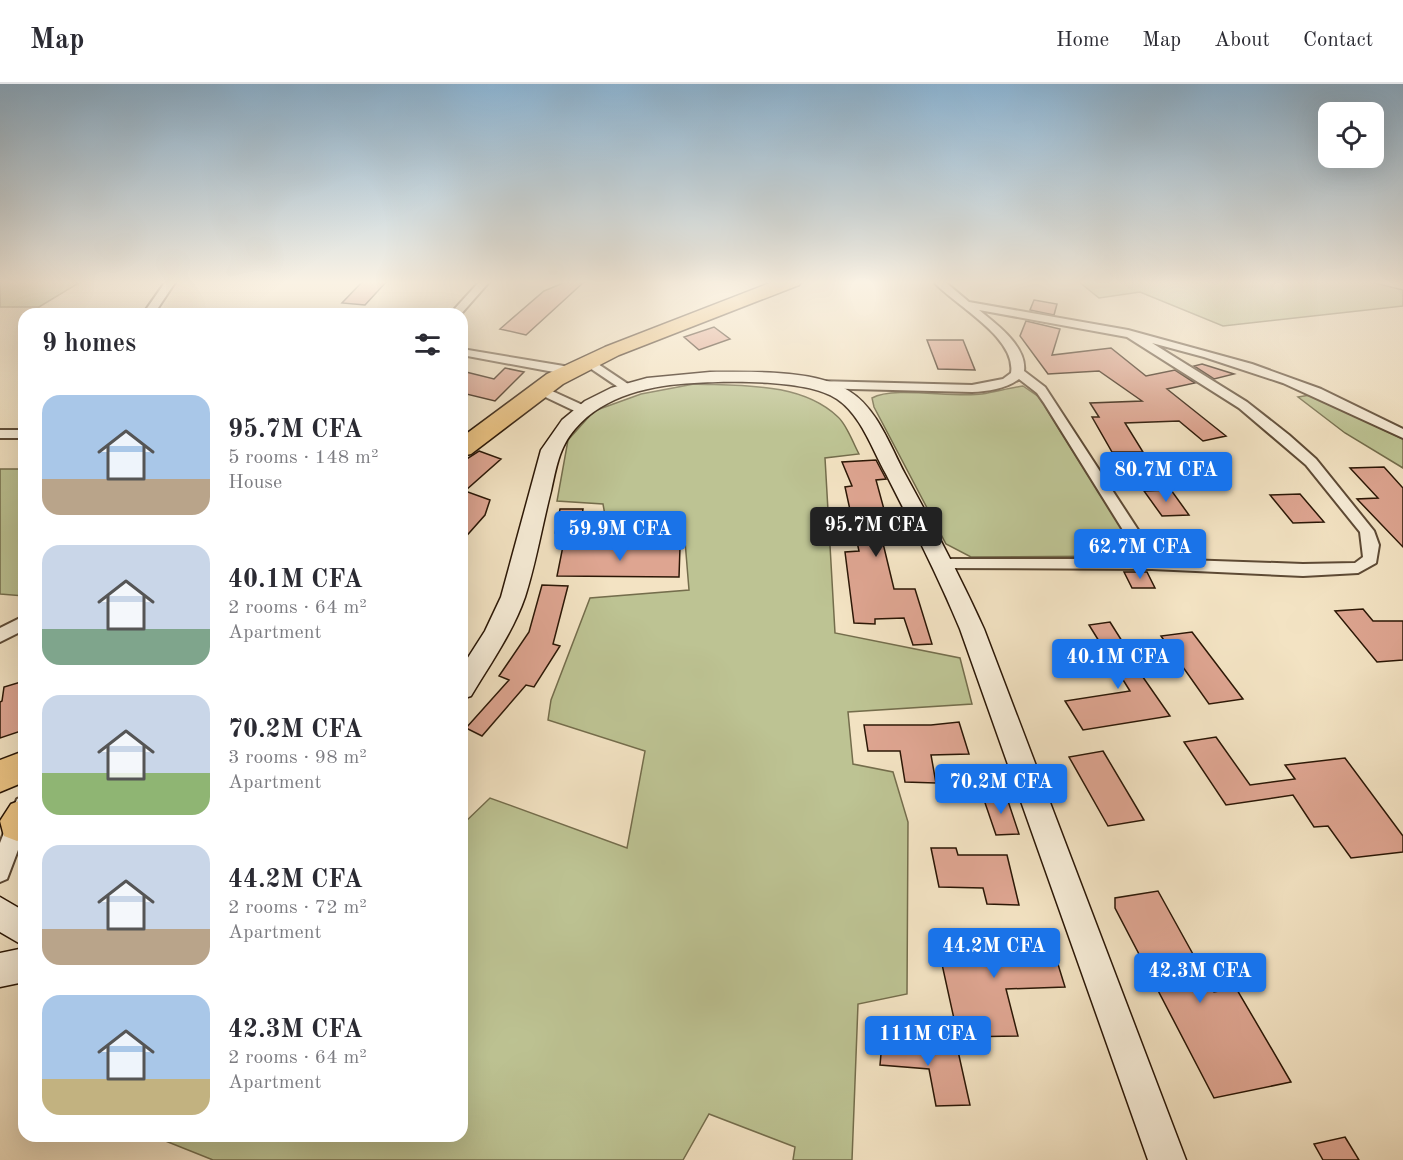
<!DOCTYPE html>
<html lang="en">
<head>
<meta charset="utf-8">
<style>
	body { margin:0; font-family:"Old Standard TT",serif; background:#f2f2f3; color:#2b2b33; height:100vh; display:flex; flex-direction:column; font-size:22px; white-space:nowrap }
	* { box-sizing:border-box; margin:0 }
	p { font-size:20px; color:#7c7c81 }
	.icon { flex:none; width:33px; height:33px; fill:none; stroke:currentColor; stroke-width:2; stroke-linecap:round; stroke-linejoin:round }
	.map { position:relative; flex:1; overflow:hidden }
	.panel { position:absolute; left:18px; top:224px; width:450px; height:834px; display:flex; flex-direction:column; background:#fff; border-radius:18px; box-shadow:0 6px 24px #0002 }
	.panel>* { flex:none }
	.fabs { position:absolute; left:1318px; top:18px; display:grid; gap:12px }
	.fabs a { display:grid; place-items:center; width:66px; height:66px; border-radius:12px; background:#fff; box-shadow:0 6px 24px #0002; font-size:30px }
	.price { position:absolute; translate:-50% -51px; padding:0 14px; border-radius:6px; background:#1a73e8; color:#fff; font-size:20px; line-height:39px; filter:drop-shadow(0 2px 3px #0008) }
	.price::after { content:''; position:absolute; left:50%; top:36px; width:18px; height:14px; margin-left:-9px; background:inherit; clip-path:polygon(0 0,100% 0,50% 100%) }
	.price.on { background:#222; color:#fff }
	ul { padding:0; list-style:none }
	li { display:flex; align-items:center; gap:18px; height:150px; padding:0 24px }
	li span { display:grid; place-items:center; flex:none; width:168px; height:120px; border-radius:18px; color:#555 }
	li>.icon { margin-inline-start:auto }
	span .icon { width:72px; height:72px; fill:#fffc; stroke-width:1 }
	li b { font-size:26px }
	h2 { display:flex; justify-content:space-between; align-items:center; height:72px; padding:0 24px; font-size:26px }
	header { display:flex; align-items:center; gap:36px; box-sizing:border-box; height:84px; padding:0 30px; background:#fff; border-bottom:2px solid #e1e1e2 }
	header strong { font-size:28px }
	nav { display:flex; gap:33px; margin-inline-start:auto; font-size:21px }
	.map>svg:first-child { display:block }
</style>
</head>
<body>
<header>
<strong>Map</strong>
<nav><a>Home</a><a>Map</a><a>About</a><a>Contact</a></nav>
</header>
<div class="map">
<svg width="1403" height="1076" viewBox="0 0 1403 1076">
	<rect width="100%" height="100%" fill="#f3e3c3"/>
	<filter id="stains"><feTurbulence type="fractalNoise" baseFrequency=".00333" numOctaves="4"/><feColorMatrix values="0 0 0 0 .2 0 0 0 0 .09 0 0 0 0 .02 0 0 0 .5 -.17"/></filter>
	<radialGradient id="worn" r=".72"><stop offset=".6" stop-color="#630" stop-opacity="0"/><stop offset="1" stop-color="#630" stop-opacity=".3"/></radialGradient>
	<!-- green -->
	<path fill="#bdc393" stroke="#746d4c" stroke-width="1.5" d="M0 197H82L39 223H0Z
		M1078 197H1367L1403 206V222L1223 242 1140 208 1099 214Z
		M694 300C742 302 801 298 838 333 847 341 853 359 859 370L825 374 835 549 960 574 972 620 848 628 853 680 893 688 908 738 907 910 858 920 852 1076H793L795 1063 709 1030 683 1076H213L153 1052H462V741L490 714 627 764 645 667 548 636 551 616 590 514 689 506 685 457 609 454 603 420 557 417 568 356 594 327 641 310Z
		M1023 302 1039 313 1131 460 1125 472 971 473 946 460 874 323 872 314C894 302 952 314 982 310 995 308 1009 304 1023 302Z
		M1310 311 1403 355V384L1345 349 1298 313Z
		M0 385H24V512L0 510Z"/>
	<!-- building -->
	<path fill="#dea591" stroke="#2b1706" stroke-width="1.5" d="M363 197H387L365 221 342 219Z
		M568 197H585L526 251 500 245 544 207Z
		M1034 216 1057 220 1054 231 1030 226Z
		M1026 237 1060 245 1052 271 1111 264 1146 292 1175 286 1195 299 1167 305 1226 352 1203 357 1179 337 1125 339 1143 368H1112L1092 333H1099L1090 319 1142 317 1099 287 1048 290 1020 252Z
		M714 243 730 255 699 266 684 253Z
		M927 256H963L975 286 938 285Z
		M1202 280 1234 290 1214 295 1194 282Z
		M505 284 524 288 495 317 462 309V287L494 295Z
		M479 367 501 375 465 407 490 416 485 431 462 457V404L467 400V393L462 389V378Z
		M876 376 886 395 876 396 891 451H881L894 505H915L932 560 913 561 904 534 875 535V540L854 539 845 468 859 467 845 403 852 402 842 378Z
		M1384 383 1403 404V463L1357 415 1378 414 1350 384Z
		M1171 406 1189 431 1162 432 1144 407Z
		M1300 410 1324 438 1293 439 1270 411Z
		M560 425H583L579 449H555Z
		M563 462 680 463 679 493 557 492Z
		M1124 488H1147L1155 504H1132Z
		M542 501 568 502 553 560 560 562 534 603 526 601 482 652 466 644 509 596 499 592 529 548Z
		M1363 525 1373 537H1403V576L1377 578 1335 527Z
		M1110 538 1134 576H1131L1170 632 1083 646 1065 617 1130 607 1089 541Z
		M1192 548 1243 615 1209 620 1161 552Z
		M24 597V646L0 654V618L2 617 4 603Z
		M959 638 969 670 931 671 936 699 905 698 900 667H868L864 641H931Z
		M1216 653 1250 701 1295 695 1285 681 1345 674 1403 752V768L1351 774 1328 742 1314 743 1293 711 1226 721 1184 658Z
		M1103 667 1144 736 1108 742 1069 673Z
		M1006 711 1019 750 996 751 983 713Z
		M931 764H956L958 771H1007L1019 821 987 820 983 804 939 803Z
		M1158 807 1214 908 1236 904 1291 998 1214 1014 1115 824V814Z
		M1024 851H1049L1065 903 1006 905 1018 952 958 953 936 853 1003 854 1002 852Z
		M883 943 906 945 908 969 958 967 970 1021 936 1022 929 985 880 981 881 970H885Z
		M1345 1053 1359 1076H1323L1314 1060Z"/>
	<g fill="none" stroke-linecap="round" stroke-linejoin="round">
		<!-- lane casing -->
		<g stroke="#5d4a35" stroke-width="3">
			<path id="lane" d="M462 391 465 393V400L462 402Z"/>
		</g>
		<!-- street casing -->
		<g stroke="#5d4a35" stroke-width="4">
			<path id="street" d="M166 197H176L154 230H143Z
				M480 197H490L461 230H450Z
				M933 197H944L969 218 1128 246 1252 280 1321 305 1403 345V354L1283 299 1204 273 1152 259 1247 318 1289 351 1316 375 1374 447 1379 461 1376 479 1358 489 1303 492 1152 485 940 484 937 480 940 476 945 475H1141L1044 319 1037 309 1019 295C1005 305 989 307 972 308L813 304 811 301 817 297 972 301 1003 295 1011 289C1017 253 954 221 933 197ZM979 226 1127 253 1239 324 1306 381 1360 448 1363 473 1355 479 1303 480 1157 475 1045 303 1024 287C1027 262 996 240 979 226Z
				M462 265 570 283 576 287 570 291 462 271Z
				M588 274 592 276 634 304 628 308 624 307 584 280 582 278Z
				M541 302 587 323 589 326 583 330 579 329 537 309 535 306Z
				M0 346H24V354H0Z
				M24 532V546L0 558V544Z
				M24 712V750L7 795 0 798V759L17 715Z"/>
		</g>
		<!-- secondary casing -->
		<g stroke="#2b1706" stroke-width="3">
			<path id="secondary" d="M710 288C750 288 815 285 849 307 877 324 890 362 905 390 933 441 960 492 984 545L1186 1076H1148L960 545C938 492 912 441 886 390 872 365 861 331 837 315 808 295 729 297 694 299 652 301 604 311 575 345 559 363 556 385 551 407 542 442 536 479 525 513 513 548 490 580 471 612L462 615V583L485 547 501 513 541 366 562 336 585 317 611 304 647 294Z
				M0 813 24 827V862L0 848Z
				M24 864V898L0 903V869Z"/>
		</g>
		<!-- highway casing -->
		<g stroke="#2b1706" stroke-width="3">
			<path id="highway" d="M775 197H801L799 201 619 271 563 300 471 370 462 372V353L547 290 605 263Z
				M24 667V698L0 708V676Z
				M24 715V754L17 757 4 752 0 737 11 720Z"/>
		</g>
		<!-- lane -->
		<use href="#lane" fill="#f7edd8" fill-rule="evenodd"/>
		<!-- street -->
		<use href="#street" fill="#f7edd8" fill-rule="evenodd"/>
		<!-- secondary -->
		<use href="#secondary" fill="#f7edd8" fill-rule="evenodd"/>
		<!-- highway -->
		<use href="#highway" fill="#eac282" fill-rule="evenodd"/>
	</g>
	<!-- sky -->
	<linearGradient id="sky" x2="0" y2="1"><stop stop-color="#8cb7d8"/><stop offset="0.57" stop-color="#faf2e4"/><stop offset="1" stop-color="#faf2e4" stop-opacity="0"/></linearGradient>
	<rect width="1403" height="348" fill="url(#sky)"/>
	<rect width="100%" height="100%" filter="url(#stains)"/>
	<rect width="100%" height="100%" fill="url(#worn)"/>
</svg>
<div class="fabs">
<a><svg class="icon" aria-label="locate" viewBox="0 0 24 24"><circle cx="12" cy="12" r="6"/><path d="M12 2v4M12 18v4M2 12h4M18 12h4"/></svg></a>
</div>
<b class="price" style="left:1166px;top:419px">80.7M CFA</b>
<b class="price on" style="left:876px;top:474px">95.7M CFA</b>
<b class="price" style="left:620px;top:478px">59.9M CFA</b>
<b class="price" style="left:1140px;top:496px">62.7M CFA</b>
<b class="price" style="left:1118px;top:606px">40.1M CFA</b>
<b class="price" style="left:1001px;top:731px">70.2M CFA</b>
<b class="price" style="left:994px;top:895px">44.2M CFA</b>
<b class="price" style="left:1200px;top:920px">42.3M CFA</b>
<b class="price" style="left:928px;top:983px">111M CFA</b>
<section class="panel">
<h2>9 homes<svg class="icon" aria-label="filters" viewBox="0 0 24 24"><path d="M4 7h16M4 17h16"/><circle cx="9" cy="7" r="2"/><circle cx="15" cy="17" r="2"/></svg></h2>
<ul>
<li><span style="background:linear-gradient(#a9c7e8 70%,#b9a48a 0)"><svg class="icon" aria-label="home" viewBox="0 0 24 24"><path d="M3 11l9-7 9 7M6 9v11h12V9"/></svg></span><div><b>95.7M CFA</b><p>5 rooms · 148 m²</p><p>House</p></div></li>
<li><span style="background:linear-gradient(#c9d6e8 70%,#7fa58c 0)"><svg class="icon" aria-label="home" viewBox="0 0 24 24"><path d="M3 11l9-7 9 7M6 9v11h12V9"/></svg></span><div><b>40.1M CFA</b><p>2 rooms · 64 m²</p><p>Apartment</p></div></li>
<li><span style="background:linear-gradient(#c9d6e8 65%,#8fb573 0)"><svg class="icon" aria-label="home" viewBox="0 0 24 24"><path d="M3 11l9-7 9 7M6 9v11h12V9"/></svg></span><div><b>70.2M CFA</b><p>3 rooms · 98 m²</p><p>Apartment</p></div></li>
<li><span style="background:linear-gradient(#c9d6e8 70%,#b9a48a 0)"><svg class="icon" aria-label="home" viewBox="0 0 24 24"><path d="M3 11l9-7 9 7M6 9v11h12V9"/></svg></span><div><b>44.2M CFA</b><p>2 rooms · 72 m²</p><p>Apartment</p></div></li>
<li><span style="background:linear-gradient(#a9c7e8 70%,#c2b280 0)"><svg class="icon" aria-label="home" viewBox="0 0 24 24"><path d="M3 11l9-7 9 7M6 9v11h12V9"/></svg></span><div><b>42.3M CFA</b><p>2 rooms · 64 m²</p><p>Apartment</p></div></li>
</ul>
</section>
</div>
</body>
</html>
